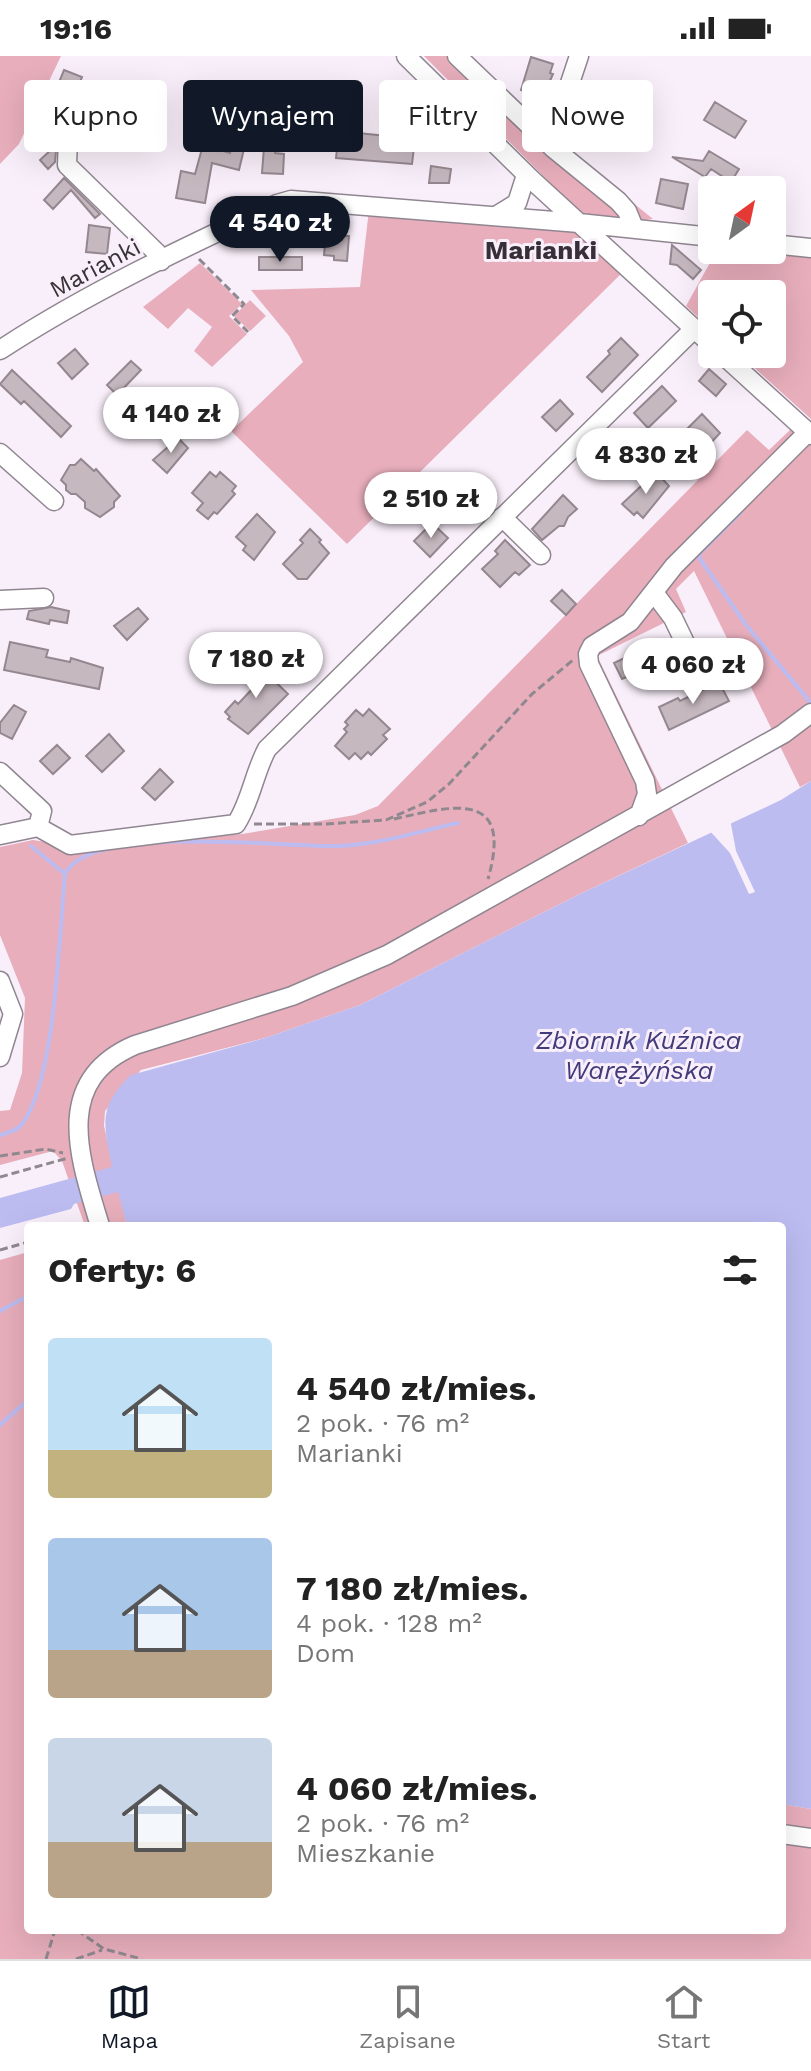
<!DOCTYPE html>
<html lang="pl">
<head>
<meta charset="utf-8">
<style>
	body { margin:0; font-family:"Work Sans",sans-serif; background:#f2f2f2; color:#222; height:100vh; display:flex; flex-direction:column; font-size:30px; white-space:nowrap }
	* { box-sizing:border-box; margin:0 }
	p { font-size:26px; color:#767676 }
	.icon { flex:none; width:44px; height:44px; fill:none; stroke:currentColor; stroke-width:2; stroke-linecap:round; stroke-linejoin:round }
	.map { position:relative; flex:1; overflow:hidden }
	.details { position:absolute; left:24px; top:1166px; width:762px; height:712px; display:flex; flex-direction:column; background:#fff; border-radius:8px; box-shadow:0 8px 32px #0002 }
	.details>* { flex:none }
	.top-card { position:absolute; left:24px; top:24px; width:764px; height:72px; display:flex; gap:16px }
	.needle { width:52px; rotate:33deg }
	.buttons { position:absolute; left:698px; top:120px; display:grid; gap:16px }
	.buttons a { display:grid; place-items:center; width:88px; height:88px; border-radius:8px; background:#fff; box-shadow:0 8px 32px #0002; font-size:40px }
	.price { position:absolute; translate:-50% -68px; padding:0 18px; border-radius:28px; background:#fff; color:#222; font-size:26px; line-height:52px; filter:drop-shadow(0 2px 4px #0008) }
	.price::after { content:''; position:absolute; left:50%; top:48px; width:24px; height:18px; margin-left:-12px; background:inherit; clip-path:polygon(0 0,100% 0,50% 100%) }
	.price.selected { background:#111827; color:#fff }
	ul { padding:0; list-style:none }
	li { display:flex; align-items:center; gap:24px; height:200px; padding:0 24px }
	li span { display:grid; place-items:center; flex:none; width:224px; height:160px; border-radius:8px; color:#555 }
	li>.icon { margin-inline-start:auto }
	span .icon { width:96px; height:96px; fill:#fffc; stroke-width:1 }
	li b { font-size:34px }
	h2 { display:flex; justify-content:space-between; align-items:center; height:96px; padding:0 24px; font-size:34px }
	.tag { padding:0 28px; border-radius:8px; background:#fff; box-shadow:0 8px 32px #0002; font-size:28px; line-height:72px }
	.tag.selected { background:#111827; color:#fff }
	.status { display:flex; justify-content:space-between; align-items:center; height:56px; padding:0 40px; background:#fff; direction:ltr }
	.status svg { height:22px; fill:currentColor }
	.tab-bar { display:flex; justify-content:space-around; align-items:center; height:112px; border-top:2px solid #e0e0e0; background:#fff; font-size:22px; color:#767676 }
	.tab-bar a { display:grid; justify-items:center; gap:4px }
	.tab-bar .selected { color:#111827 }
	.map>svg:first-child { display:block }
</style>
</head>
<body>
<div class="status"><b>19:16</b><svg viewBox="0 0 49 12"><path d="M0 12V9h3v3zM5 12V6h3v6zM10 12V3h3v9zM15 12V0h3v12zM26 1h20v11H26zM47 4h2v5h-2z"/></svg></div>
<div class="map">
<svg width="811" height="1903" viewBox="0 0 811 1903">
	<rect width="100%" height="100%" fill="#f9effa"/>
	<!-- green -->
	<path fill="#e8aebc" d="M0 0H61L19 88 0 108Z
		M424 0H464L569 95 653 163 621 166 583 160Z
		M369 154 575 173 626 213 347 488 231 375 303 306 289 280 251 234 360 231Z
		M717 194H766L811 198V363L739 298H772V238H712V274L686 250Z
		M200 207 242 248 229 260 247 278 212 311 194 295 212 271 188 252 168 273 143 251Z
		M250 244 266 260 250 275 234 260Z
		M811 367V725L800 731 694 515 676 533 686 556 597 600 688 787 582 837 360 949 265 982 141 1014 105 1055 104 1070 127 1170H85L62 1105 53 1095 0 1109V1055L10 1054 22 1017 25 942 0 879V791L33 784 90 793 242 778 355 759 378 750 747 374 769 394 791 373 802 377Z
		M28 1196V1874H782V1748L811 1753V1903H0V1204Z"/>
	<!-- water -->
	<path fill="#bdbcf1" d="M811 725V1753L782 1748V1170H127L118 1136 74 1148 71 1153 0 1172V1142L112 1111C104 1070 97 1051 131 1019L265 982 360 949 582 837 781 744Z"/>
	<!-- pier -->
	<path fill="#f9effa" d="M730 763 736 795 755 836 749 838 730 797 708 773Z"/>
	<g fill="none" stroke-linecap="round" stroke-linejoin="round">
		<!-- stream -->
		<path stroke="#bdbcf1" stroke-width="4" d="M741 456 699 498 700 503 746 569 810 646
			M31 790 65 818
			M0 1079C7 1077 17 1075 22 1068 56 1024 59 877 65 818 91 766 286 792 338 790 378 789 420 775 458 767
			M0 1255 28 1240
			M0 1369 28 1344"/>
	</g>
	<!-- building -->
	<path fill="#c6b8bf" stroke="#95878f" stroke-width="2" d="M531 1 553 8 550 17 553 18 543 41 521 34Z
		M64 14 82 21 55 86 38 78Z
		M715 46 746 65 735 82 704 64Z
		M339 75 415 83 412 108 336 102Z
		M203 89 230 97 232 90 244 93 239 114 212 107 205 147 176 142 181 115 195 118Z
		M264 91 275 92V97L284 98 283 118 262 117Z
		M53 92 56 95 55 106 48 113 40 104Z
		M709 95 739 113 731 126 711 113 705 121 672 101 703 105Z
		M431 110 451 113 449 127H429Z
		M64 122 100 158 95 162 71 134 53 153 44 144Z
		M661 123 688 128 683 153 656 147Z
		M89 169 110 172 107 198 86 196Z
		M326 177 349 180 347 205 334 204V200L324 199Z
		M672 189 701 214 693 223 677 209 670 208Z
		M259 201H302V214H259Z
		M621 282 638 299 602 336 587 321 610 298 608 295Z
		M75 293 88 308 72 323 58 307Z
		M131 305 141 314 117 339 107 329Z
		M709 313 726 328 716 340 699 325Z
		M12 314 71 370 61 381 24 345 21 348 0 328Z
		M662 330 676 345 648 372 634 357Z
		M560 344 573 358 556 375 542 361Z
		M702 358 720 377 708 390 697 380 685 392 676 384Z
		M178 382 188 392 167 417 153 404Z
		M613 382 623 392 606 414 592 399Z
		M81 403 94 415 96 413 120 440 114 446V451L100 461 85 452V446L76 438H71L66 434V429L61 424 70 409H75Z
		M210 416 216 421 220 416 236 430 232 435 235 438 217 458 214 456 208 463 197 454 203 447 192 437Z
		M656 416 669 430 643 462 637 456 634 459 622 448Z
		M563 439 577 453 568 461 564 470H559L542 484 532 473Z
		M257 458 275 476 254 504 243 494 246 490 236 481Z
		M432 467 448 482 430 501 414 485Z
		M310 473 321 484 319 486 329 497 307 523H298L283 508 303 487 300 484Z
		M505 484 530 509 519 519 515 516 500 531 482 513 498 498 495 495Z
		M562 534 576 548 566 559 551 545Z
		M51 551 69 555 67 567 50 564 49 568 27 563 29 555Z
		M138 552 148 563 127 584 114 570Z
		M10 586 48 594 46 601 70 606 71 602 103 612 99 633 4 614Z
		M652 589 658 602 639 611 643 618 632 624 629 620 622 623 614 607Z
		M255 606 288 638 248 678 228 663 230 661 225 656 235 645 238 648 255 630 243 619Z
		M719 626 729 645 669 674 659 651 678 642 680 645Z
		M14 649 26 656 12 683 0 677V667Z
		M369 653 390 673 383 679 387 683 371 699 368 696 361 703 355 697 349 703 335 690 347 676 344 673 348 669 345 666 356 654 363 660Z
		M109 678 124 695 102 716 86 700Z
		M57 689 70 702 53 718 40 705Z
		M160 713 173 726 155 744 142 732Z"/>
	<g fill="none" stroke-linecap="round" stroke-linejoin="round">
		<!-- minor casing -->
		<g stroke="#908691" stroke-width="21">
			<path id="minor" d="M406 0 532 124 712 289
				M457 0 553 92
				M579 0 554 75 553 92 618 145 627 155 634 172
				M68 82 67 109 157 197 161 205
				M496 160 517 147 526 119
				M772 188 811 192
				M0 294C87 237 183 192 277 148L291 144 579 167 712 181
				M722 298 811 379
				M0 397 54 445
				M502 461 541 499
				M655 538 673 562 702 622
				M0 544 44 542
				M0 716 42 755 38 771
				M639 760 647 738 645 725 589 608 588 598 592 590 630 566 674 510 808 376
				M0 779 38 771 70 789 236 768C251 745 254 717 267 693L694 273
				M0 925 13 958 0 1001
				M100 1170C80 1103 51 1025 135 989L292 940 387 899 783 678 811 657
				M782 1778 811 1782"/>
		</g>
		<!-- path -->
		<path stroke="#8f888f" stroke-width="3" stroke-dasharray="8 4" stroke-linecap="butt" d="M199 203 244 248 232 260 248 276
			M394 763C452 750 514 732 488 823
			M254 768H325L386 764 427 746 449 728 532 638 573 604
			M0 1100 46 1093 63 1097
			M0 1121 68 1102
			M0 1194 28 1186
			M77 1874 104 1893 142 1903
			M46 1903 55 1874
			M76 1903 102 1894"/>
		<!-- minor -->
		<use href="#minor" stroke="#fff" stroke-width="18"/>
	</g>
	<g text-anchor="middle" stroke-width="6" stroke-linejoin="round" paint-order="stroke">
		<!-- street labels -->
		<g font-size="24" fill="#373337" stroke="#f9effa">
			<text transform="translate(95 212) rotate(-28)" y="8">Marianki</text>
		</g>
		<!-- neighbourhood labels -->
		<g font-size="26" font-weight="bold" fill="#372f38" stroke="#f9effa">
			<text x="541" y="203">Marianki</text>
		</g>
		<!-- water labels -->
		<g font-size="26" font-style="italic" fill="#413b7a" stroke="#f9effa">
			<text x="639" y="993">Zbiornik Kuźnica<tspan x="639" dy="30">Warężyńska</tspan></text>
		</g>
	</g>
</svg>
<div class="buttons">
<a><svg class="needle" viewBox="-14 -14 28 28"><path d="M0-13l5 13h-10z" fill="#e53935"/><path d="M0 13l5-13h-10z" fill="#767676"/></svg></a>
<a><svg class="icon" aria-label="locate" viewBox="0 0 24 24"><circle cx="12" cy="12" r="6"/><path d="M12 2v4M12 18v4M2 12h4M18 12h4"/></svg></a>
</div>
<b class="price selected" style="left:280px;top:208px">4 540 zł</b>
<b class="price" style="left:171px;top:399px">4 140 zł</b>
<b class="price" style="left:646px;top:440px">4 830 zł</b>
<b class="price" style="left:431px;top:484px">2 510 zł</b>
<b class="price" style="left:256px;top:644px">7 180 zł</b>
<b class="price" style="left:693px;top:650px">4 060 zł</b>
<div class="top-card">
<a class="tag">Kupno</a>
<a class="tag selected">Wynajem</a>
<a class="tag">Filtry</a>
<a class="tag">Nowe</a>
</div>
<section class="details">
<h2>Oferty: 6<svg class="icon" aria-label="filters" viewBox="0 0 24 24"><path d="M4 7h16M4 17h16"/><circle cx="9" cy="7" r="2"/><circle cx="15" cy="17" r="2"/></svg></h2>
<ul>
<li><span style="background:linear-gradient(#bfe0f5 70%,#c2b280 0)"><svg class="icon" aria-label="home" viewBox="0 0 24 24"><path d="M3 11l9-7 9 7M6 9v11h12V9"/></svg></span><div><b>4 540 zł/mies.</b><p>2 pok. · 76 m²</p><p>Marianki</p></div></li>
<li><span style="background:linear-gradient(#a9c7e8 70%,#b9a48a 0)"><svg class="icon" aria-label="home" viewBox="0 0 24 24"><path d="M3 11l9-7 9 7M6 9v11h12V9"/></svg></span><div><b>7 180 zł/mies.</b><p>4 pok. · 128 m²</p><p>Dom</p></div></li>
<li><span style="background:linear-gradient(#c9d6e8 65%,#b9a48a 0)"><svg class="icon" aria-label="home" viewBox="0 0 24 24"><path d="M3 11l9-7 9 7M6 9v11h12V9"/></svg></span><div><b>4 060 zł/mies.</b><p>2 pok. · 76 m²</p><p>Mieszkanie</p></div></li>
</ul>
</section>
</div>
<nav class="tab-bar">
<a class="selected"><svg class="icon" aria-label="map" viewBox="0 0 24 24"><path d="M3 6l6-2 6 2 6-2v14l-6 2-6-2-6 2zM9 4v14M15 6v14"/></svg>Mapa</a>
<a><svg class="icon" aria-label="saved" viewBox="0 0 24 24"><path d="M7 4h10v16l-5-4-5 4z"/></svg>Zapisane</a>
<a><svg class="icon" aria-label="home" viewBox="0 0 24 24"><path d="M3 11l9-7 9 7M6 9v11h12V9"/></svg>Start</a>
</nav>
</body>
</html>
